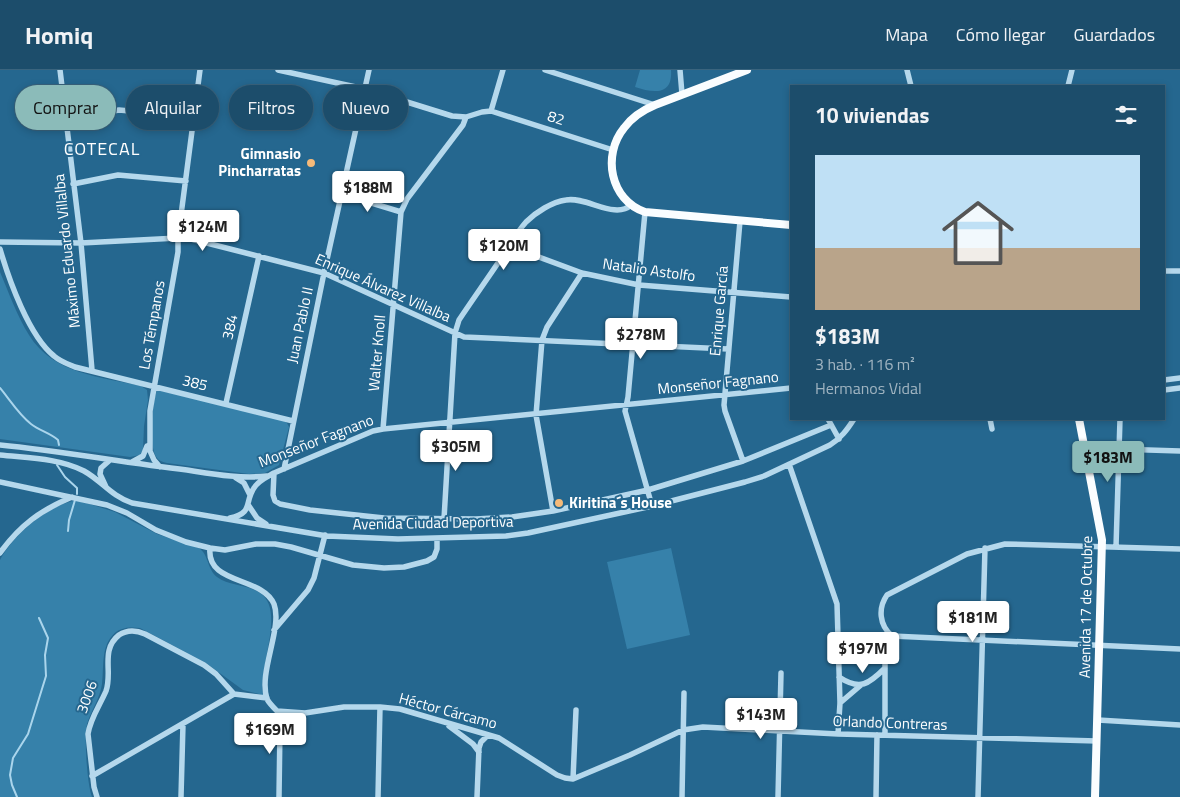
<!DOCTYPE html>
<html lang="es">
<head>
<meta charset="utf-8">
<style>
	body { margin:0; font-family:"Titillium Web",sans-serif; background:#255471; color:#f1f3f6; height:100vh; display:flex; flex-direction:column; font-size:19px; white-space:nowrap }
	* { box-sizing:border-box; margin:0 }
	p { font-size:16px; color:#a0b4c1 }
	.icon { flex:none; width:28px; height:28px; fill:none; stroke:currentColor; stroke-width:2; stroke-linecap:round; stroke-linejoin:round }
	.map { position:relative; flex:1; overflow:hidden }
	.drawer { position:absolute; left:790px; top:15px; width:375px; height:335px; display:flex; flex-direction:column; background:#1c4d6b; border-radius:0px; box-shadow:0 2px 8px #0003,0 0 0 1px #3a647e }
	.drawer>* { flex:none }
	.guide { position:absolute; left:15px; top:15px; width:475px; height:45px; display:flex; gap:10px }
	.price { position:absolute; translate:-50% -42px; padding:0 11px; border-radius:5px; background:#fff; color:#222; font-size:16px; line-height:32px; filter:drop-shadow(0 1px 2px #0008) }
	.price::after { content:''; position:absolute; left:50%; top:30px; width:15px; height:11px; margin-left:-8px; background:inherit; clip-path:polygon(0 0,100% 0,50% 100%) }
	.price.active { background:#8bbbb9; color:#111 }
	ul { padding:0; list-style:none }
	li { display:grid; align-content:center; gap:10px; height:265px; padding:0 25px }
	li+li { border-top:1px solid #3a647e }
	li span { display:grid; place-items:center; height:155px; border-radius:0px; color:#555 }
	li>.icon { margin-inline-start:auto }
	span .icon { width:90px; height:90px; fill:#fffc; stroke-width:1 }
	li b { font-size:21px }
	h2 { display:flex; justify-content:space-between; align-items:center; height:60px; padding:0 25px; font-size:21px }
	.pill { padding:0 18px; border-radius:22px; background:#1c4d6b; box-shadow:0 2px 8px #0003,0 0 0 1px #3a647e; font-size:18px; line-height:45px }
	.pill.active { background:#8bbbb9; color:#111 }
	header { display:flex; align-items:center; gap:30px; box-sizing:border-box; height:70px; padding:0 25px; background:#1c4d6b; border-bottom:1px solid #3a647e }
	header strong { font-size:24px }
	nav { display:flex; gap:28px; margin-inline-start:auto; font-size:18px }
	.map>svg:first-child { display:block }
</style>
</head>
<body>
<header>
<strong>Homiq</strong>
<nav><a>Mapa</a><a>Cómo llegar</a><a>Guardados</a></nav>
</header>
<div class="map">
<svg width="1180" height="727" viewBox="0 0 1180 727">
	<rect width="100%" height="100%" fill="#25678f"/>
	<!-- green -->
	<path fill="#3681aa" d="M640 0H671C673 26 653 23 635 17Z
		M0 202C9 223 17 246 29 265 53 304 101 307 141 316L147 320 148 330 144 356 143 380 140 385 130 387 0 369Z
		M157 320 283 350 287 353 289 357 279 395 265 403 249 404 167 393C163 392 159 391 157 388 148 377 152 333 157 320Z
		M73 431H80L115 442 157 464 199 478C209 485 207 499 217 507 229 516 247 514 260 523 286 540 258 597 263 625L243 620 206 593 140 558C130 557 119 557 112 566 101 578 104 599 102 614 100 628 91 641 87 654 84 667 87 714 92 727H0V490C13 466 45 437 73 431Z
		M671 478 690 565 627 579 607 492Z"/>
	<g fill="none" stroke-linecap="round" stroke-linejoin="round">
		<!-- stream -->
		<path stroke="#aad5ec" stroke-width="2" d="M0 318C10 330 19 345 31 354 40 361 50 363 58 370L59 375
			M57 395 65 407 77 418V424
			M68 461 69 450 75 430
			M17 727 12 715 10 705 13 688 28 664 46 606 45 585 48 568 39 548"/>
		<!-- minor -->
		<path stroke="#b5d8ec" stroke-width="5.5" d="M60 0 81 173 92 300
			M278 0 365 19 452 46 466 47
			M545 0 655 35
			M680 0 682 24
			M907 0 911 16
			M1068 16 1072 0
			M491 41 503 0
			M65 49 119 40 195 47
			M73 114 118 105 186 111
			M342 124 401 142
			M645 142 628 327 625 341 652 436
			M740 151 724 335 725 341 743 391
			M0 172 81 173 178 168 191 169 324 203 464 267 728 279
			M509 176 582 203 639 215 791 227
			M0 179C9 210 29 266 54 286 61 292 68 294 75 297L293 351
			M1164 201H1180
			M1164 310 1180 308
			M1164 320 1180 318
			M226 333 259 186
			M828 349 839 369
			M990 349 992 359
			M383 359 401 142 407 129 463 55 466 47 482 42 491 41 613 80
			M0 375C63 381 124 393 187 400 213 404 240 409 267 406
			M1085 378 1180 381
			M0 385C27 388 59 388 84 401 102 411 111 426 132 433L327 466 398 469 506 466 528 463 652 436 745 412 764 406 830 375C841 368 847 360 854 349
			M132 392 143 386 147 376
			M789 394 837 534 840 633 838 664
			M160 397 154 390 150 381V341L178 182V168L200 0
			M284 399 324 203 369 0
			M274 403 273 425 275 431 280 434 310 440 384 448 476 449 512 447 553 441 648 420 743 391 831 355
			M236 408 244 413 250 425
			M0 412 107 435 127 443 156 460 186 472 210 478 225 480 256 474H275L291 477 353 495 384 498 404 497 427 491 434 487 437 479V468
			M106 417 100 404 101 398 110 390
			M249 436 257 448 266 454
			M553 441 536 345 542 270 547 257 582 203
			M230 448C254 443 244 432 254 418 258 411 267 407 274 403L373 361 383 359 791 318
			M444 449 455 263 459 250C473 229 488 208 502 187 510 175 517 162 526 152 536 142 552 132 566 130 586 126 615 150 631 135
			M1116 477 1120 349
			M210 478C206 515 262 506 274 534 283 558 258 602 267 629 269 633 273 637 277 641L305 643 344 637H380L400 639 499 668 557 705 565 708 573 709 630 685 683 660 703 657 838 664 1097 671
			M0 483C20 455 41 440 72 427
			M274 560 308 520 314 508 325 465
			M892 566 1180 579
			M839 607C860 621 869 614 885 598
			M840 633 861 615
			M277 641 280 658 279 727
			M1098 650 1180 655
			M449 656 473 674 479 682
			M885 665V579L888 570 892 566C879 555 878 538 887 525L967 484 1005 474 1180 479
			M92 706 234 624 267 628
			M573 709 576 640
			M97 727 94 717 88 664C90 649 100 635 106 621 113 602 100 580 119 565 128 559 136 560 145 564L204 595 216 604 234 624
			M181 727 183 654
			M378 727 380 637
			M477 727 479 678 481 672 488 665
			M682 727 684 623
			M778 727 781 603
			M876 727 877 665
			M978 727 985 478"/>
		<!-- major -->
		<path stroke="#fafdff" stroke-width="8" d="M747 0 655 35C643 40 632 47 624 58 602 85 610 130 645 142L791 155
			M1079 349 1102 470 1095 727"/>
	</g>
	<!-- markers -->
	<g fill="#f6ba79" stroke="#25678f" stroke-width="2">
		<circle cx="311" cy="93" r="5"/>
		<circle cx="559" cy="433" r="5"/>
	</g>
	<g text-anchor="middle" stroke-width="4" stroke-linejoin="round" paint-order="stroke">
		<!-- street labels -->
		<g font-size="15" fill="#fff" stroke="#25678f">
			<text transform="translate(556 48) rotate(18)" y="5">82</text>
			<text transform="translate(67 181) rotate(-96)" y="5">Máximo Eduardo Villalba</text>
			<text transform="translate(649 200) rotate(8)" y="5">Natalio Astolfo</text>
			<text transform="translate(383 218) rotate(24)" y="5">Enrique Álvarez Villalba</text>
			<text transform="translate(719 241) rotate(-85)" y="5">Enrique García</text>
			<text transform="translate(152 255) rotate(-80)" y="5">Los Témpanos</text>
			<text transform="translate(300 255) rotate(-78)" y="5">Juan Pablo II</text>
			<text transform="translate(230 257) rotate(-77)" y="5">384</text>
			<text transform="translate(377 283) rotate(-85)" y="5">Walter Knoll</text>
			<text transform="translate(195 313) rotate(14)" y="5">385</text>
			<text transform="translate(718 313) rotate(-6)" y="5">Monseñor Fagnano</text>
			<text transform="translate(316 371) rotate(-21)" y="5">Monseñor Fagnano</text>
			<text transform="translate(433 453) rotate(-1)" y="5">Avenida Ciudad Deportiva</text>
			<text transform="translate(1086 537) rotate(-89)" y="5">Avenida 17 de Octubre</text>
			<text transform="translate(87 627) rotate(-70)" y="5">3006</text>
			<text transform="translate(448 641) rotate(15)" y="5">Héctor Cárcamo</text>
			<text transform="translate(890 653) rotate(2)" y="5">Orlando Contreras</text>
		</g>
		<!-- poi labels -->
		<g font-size="15" font-weight="bold" fill="#fff" stroke="#25678f" text-anchor="end">
			<text x="301" y="89">Gimnasio<tspan x="301" dy="17">Pincharratas</tspan></text>
			<text x="569" y="438" text-anchor="start">Kiritina´s House</text>
		</g>
		<!-- quarter labels -->
		<g font-size="18" letter-spacing="1" fill="#fff" stroke="#25678f">
			<text x="102" y="85">COTECAL</text>
		</g>
	</g>
</svg>
<b class="price" style="left:368px;top:143px">$188M</b>
<b class="price" style="left:203px;top:182px">$124M</b>
<b class="price" style="left:504px;top:201px">$120M</b>
<b class="price" style="left:641px;top:290px">$278M</b>
<b class="price" style="left:456px;top:402px">$305M</b>
<b class="price active" style="left:1108px;top:413px">$183M</b>
<b class="price" style="left:973px;top:573px">$181M</b>
<b class="price" style="left:863px;top:604px">$197M</b>
<b class="price" style="left:761px;top:670px">$143M</b>
<b class="price" style="left:270px;top:685px">$169M</b>
<div class="guide">
<a class="pill active">Comprar</a>
<a class="pill">Alquilar</a>
<a class="pill">Filtros</a>
<a class="pill">Nuevo</a>
</div>
<section class="drawer">
<h2>10 viviendas<svg class="icon" aria-label="filters" viewBox="0 0 24 24"><path d="M4 7h16M4 17h16"/><circle cx="9" cy="7" r="2"/><circle cx="15" cy="17" r="2"/></svg></h2>
<ul>
<li><span style="background:linear-gradient(#bfe0f5 60%,#b9a48a 0)"><svg class="icon" aria-label="home" viewBox="0 0 24 24"><path d="M3 11l9-7 9 7M6 9v11h12V9"/></svg></span><div><b>$183M</b><p>3 hab. · 116 m²</p><p>Hermanos Vidal</p></div></li>
</ul>
</section>
</div>
</body>
</html>
